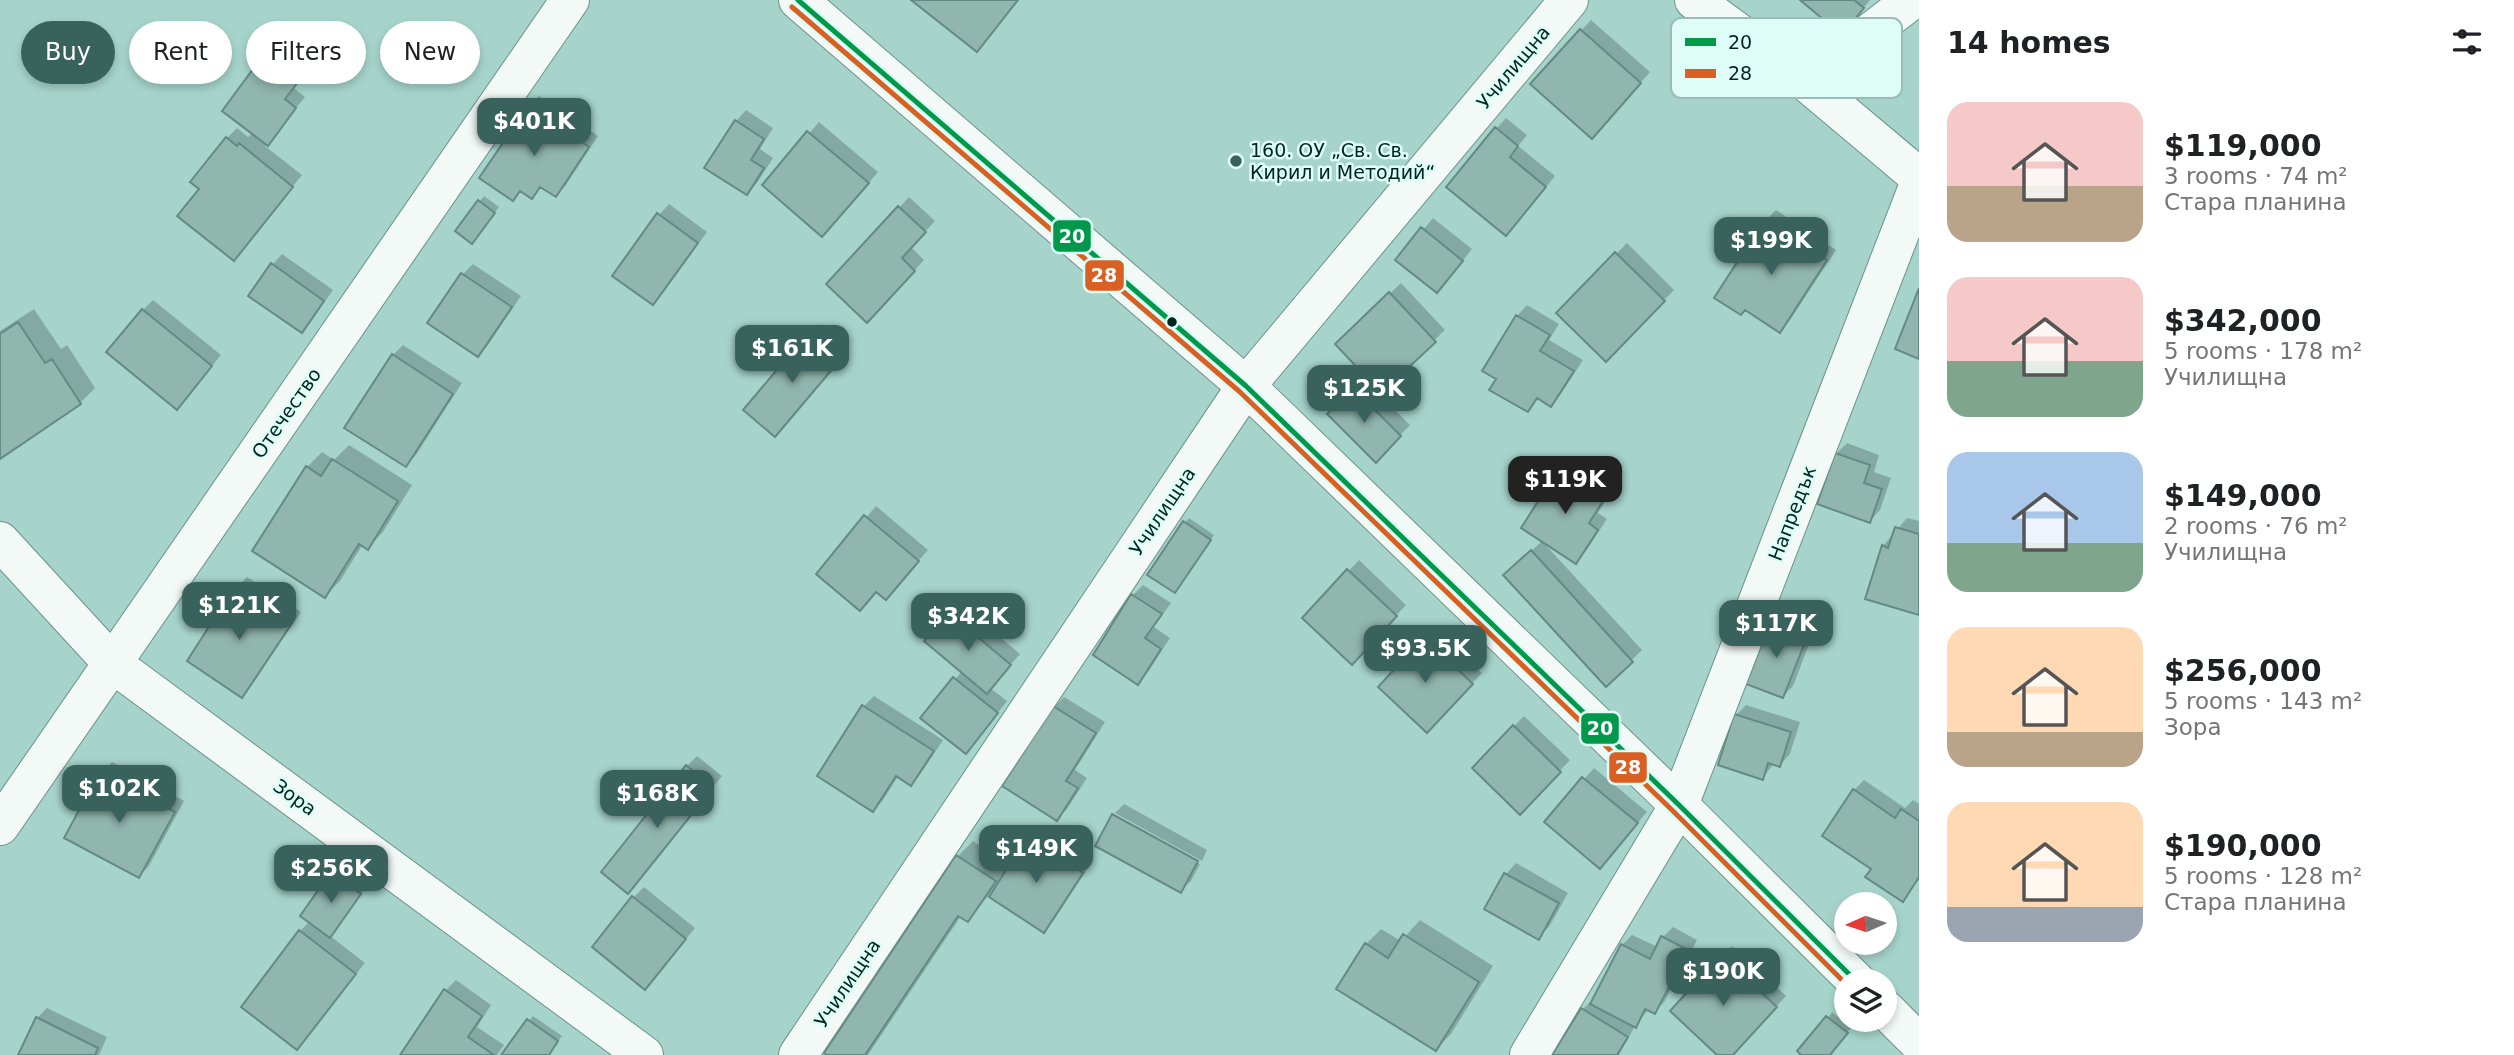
<!DOCTYPE html>
<html lang="en">
<head>
<meta charset="utf-8">
<style>
	body { margin:0; font-family:"DejaVu Sans",sans-serif; background:#f6f6f6; color:#202124; height:100vh; display:flex; flex-direction:column; font-size:26px; white-space:nowrap }
	* { box-sizing:border-box; margin:0 }
	p { font-size:23px; color:#757577 }
	.icon { flex:none; width:38px; height:38px; fill:none; stroke:currentColor; stroke-width:2; stroke-linecap:round; stroke-linejoin:round }
	.map { position:relative; flex:1; overflow:hidden }
	.details { display:flex; flex-direction:column; background:#fff; width:595px }
	.details>* { flex:none }
	.banner { position:absolute; left:21px; top:21px; width:665px; height:63px; display:flex; gap:14px }
	.needle { width:46px; rotate:267deg }
	.tools { position:absolute; left:1834px; top:892px; display:grid; gap:14px }
	.tools a { display:grid; place-items:center; width:63px; height:63px; border-radius:50%; background:#fff; box-shadow:0 4px 10px #0003; font-size:35px }
	.price { position:absolute; translate:-50% -60px; padding:0 16px; border-radius:14px; background:#3a625c; color:#fff; font-size:23px; line-height:46px; filter:drop-shadow(0 2px 4px #0008) }
	.price::after { content:''; position:absolute; left:50%; top:42px; width:21px; height:16px; margin-left:-10px; background:inherit; clip-path:polygon(0 0,100% 0,50% 100%) }
	.price.active { background:#222; color:#fff }
	ul { padding:0; list-style:none }
	li { display:flex; align-items:center; gap:21px; height:175px; padding:0 28px }
	li span { display:grid; place-items:center; flex:none; width:196px; height:140px; border-radius:21px; color:#555 }
	li>.icon { margin-inline-start:auto }
	span .icon { width:84px; height:84px; fill:#fffc; stroke-width:1 }
	li b { font-size:30px }
	h2 { display:flex; justify-content:space-between; align-items:center; height:84px; padding:0 28px; font-size:30px }
	.tag { padding:0 24px; border-radius:32px; background:#fff; box-shadow:0 4px 10px #0003; font-size:24px; line-height:63px }
	.tag.active { background:#3a625c; color:#fff }
	main { display:flex; flex:1; min-height:0 }
	.map>svg:first-child { display:block }
</style>
</head>
<body>
<main>
<div class="map">
<svg width="1919" height="1055" viewBox="0 0 1919 1055">
	<rect width="100%" height="100%" fill="#a6d4cb"/>
	<!-- shadow -->
	<path fill="#0003" d="M913 0H1019L976 50Z
		M1802 0H1870L1852 22Z
		M1591 20 1650 72 1602 126 1532 84Z
		M282 37 314 62 294 88 305 97 265 146 302 175 234 259 201 189 227 138 237 128 248 137 253 133 272 48Z
		M539 96 598 136 566 185 556 195 542 186 532 197 521 190 513 199 481 177 529 107Z
		M746 110 773 128 760 149 773 158 757 183 747 193 707 167 736 121Z
		M1506 118 1527 135 1518 146 1555 176 1516 224 1496 129Z
		M819 122 878 172 833 225 764 185Z
		M484 196 499 207 476 237 457 230Z
		M909 197 935 221 911 247 924 260 878 311 828 284Z
		M669 204 707 232 663 293 653 303 659 215Z
		M1776 210 1836 250 1790 320 1780 330 1746 308 1766 220Z
		M1433 218 1472 249 1447 281 1398 260Z
		M1627 243 1674 290 1606 360 1558 313Z
		M282 254 333 290 312 320 301 330 272 265Z
		M473 264 521 296 488 345 478 355 430 322 463 274Z
		M1401 283 1445 330 1381 391 1337 344Z
		M153 300 221 355 187 397 143 310Z
		M1527 305 1559 324 1549 340 1583 360 1561 394 1551 405 1539 398 1528 410 1499 378 1517 316Z
		M34 309 61 349 67 345 95 388 80 403 0 457V331Z
		M819 324 849 349 785 425 809 334Z
		M403 345 462 383 416 455 406 465 393 355Z
		M1364 379 1410 425 1376 460 1329 414Z
		M1847 443 1879 455 1874 472 1891 478 1880 510 1870 521 1836 454Z
		M349 445 412 485 383 532 368 547 363 544 340 581 325 596 307 467 322 452 334 460Z
		M1570 459 1614 487 1598 513 1607 519 1586 551 1576 561 1560 469Z
		M876 506 928 550 886 598 877 590 818 574Z
		M1189 518 1214 535 1179 586 1185 523Z
		M1907 518 1919 521V613L1883 546Z
		M1542 541 1642 650 1606 685 1516 565Z
		M1359 560 1406 605 1362 652 1304 618Z
		M247 577 301 612 252 685 242 696 237 587Z
		M1143 585 1171 603 1154 627 1170 638 1148 672 1138 682 1133 595Z
		M959 603 1020 654 990 688 1007 701 976 741 923 718 962 671 949 613Z
		M1781 612 1816 626 1793 686 1783 696 1771 623Z
		M1435 628 1482 673 1437 721 1425 638Z
		M874 696 943 740 921 773 911 784 899 775 883 800 873 810 819 776 864 706Z
		M1064 697 1105 722 1075 770 1087 778 1067 809 1057 819 1054 707Z
		M1746 705 1800 722 1790 754 1780 765 1774 763 1763 778 1736 715Z
		M1524 716 1570 760 1520 813 1474 768Z
		M697 756 722 776 628 892 687 766Z
		M112 762 184 801 149 866 139 876 102 773Z
		M1594 768 1647 812 1600 867 1547 822Z
		M1864 780 1905 808 1913 800 1919 804V880L1902 899 1854 790Z
		M1124 804 1207 850 1202 861 1115 813Z
		M1114 814V817L1200 864 1191 881 1180 891 1097 845Z
		M1039 828 1092 862 1054 920 1044 930 989 895 968 920 961 916 868 1055H830L826 1052 958 856 973 841 1010 866 1029 838Z
		M1516 863 1568 893 1549 927 1538 937 1487 908 1506 874Z
		M337 869 365 889 329 935 365 963 297 1048 300 931 310 921 333 874Z
		M644 887 695 928 645 988 634 897Z
		M1420 920 1493 966 1451 1034 1436 1049 1366 944 1381 929 1401 941Z
		M1673 927 1697 940 1665 1001 1655 1012 1649 1009 1635 1026 1619 1055H1554L1583 1009 1593 999 1622 945 1632 935 1658 947 1663 937Z
		M1732 946 1786 996 1731 1055H1720L1722 956Z
		M456 980 491 1005 477 1027 504 1045 497 1055H402L445 991Z
		M47 1008 107 1037 99 1055H20L37 1018Z
		M1832 1012 1851 1028 1829 1055H1804Z
		M533 1016 562 1036 548 1055H504Z"/>
	<!-- building -->
	<path fill="#91b6ae" stroke="#638b84" stroke-width="2" d="M911 0H1018L977 52Z
		M1800 0H1854L1864 8 1842 35Z
		M1580 29 1641 83 1592 139 1530 84Z
		M270 46 305 73 285 99 296 108 268 146 222 111Z
		M528 106 589 147 556 197 540 187 532 199 520 191 513 201 479 178Z
		M735 120 764 139 751 160 764 168 747 195 704 168Z
		M1495 127 1518 146 1510 157 1546 187 1506 236 1446 187Z
		M807 131 869 183 822 237 762 185Z
		M226 137 237 146 239 143 293 187 234 261 177 216 199 189 190 182Z
		M478 200 495 213 472 244 455 231Z
		M898 206 926 232 902 258 915 271 867 323 826 284Z
		M657 213 698 243 653 305 612 276Z
		M1765 219 1827 260 1780 333 1745 310 1741 315 1714 298Z
		M1421 227 1463 261 1437 293 1395 260Z
		M1615 252 1665 301 1606 362 1556 313Z
		M271 263 324 301 302 333 248 296Z
		M461 273 512 307 478 357 427 323Z
		M1919 288V359L1895 349Z
		M1389 292 1436 342 1381 393 1335 344Z
		M142 309 212 366 177 410 106 352Z
		M1516 315 1550 335 1540 351 1574 371 1551 407 1537 398 1528 412 1489 390 1496 379 1482 371Z
		M18 322 45 363 52 359 81 404 0 459V334Z
		M808 333 840 360 775 437 743 410Z
		M392 354 453 394 406 467 344 428Z
		M1353 388 1401 436 1376 463 1327 414Z
		M1835 453 1870 465 1864 483 1882 489 1870 523 1817 504Z
		M332 459 398 501 368 550 359 544 325 598 252 551 306 466 321 476Z
		M1559 468 1605 498 1589 523 1598 530 1576 564 1521 528Z
		M864 515 919 561 886 600 876 592 860 611 816 574Z
		M1183 521 1211 540 1175 593 1147 575Z
		M1895 527 1919 534V615L1865 599 1882 545 1888 548Z
		M1531 550 1633 662 1606 687 1503 575Z
		M1347 569 1397 616 1352 665 1302 618Z
		M235 586 292 623 242 698 187 661Z
		M1131 594 1162 614 1145 638 1161 649 1138 685 1093 655Z
		M948 612 1011 665 987 694 924 641Z
		M1770 622 1807 637 1783 698 1746 684Z
		M1424 637 1473 684 1427 733 1378 687Z
		M953 677 998 713 966 754 920 718Z
		M862 705 934 751 911 786 896 776 873 812 817 776Z
		M1053 706 1096 733 1066 781 1078 788 1057 821 1002 786Z
		M1734 714 1791 732 1780 767 1768 763 1763 780 1718 765Z
		M1513 725 1561 772 1520 815 1472 768Z
		M686 765 713 788 628 894 601 872Z
		M100 771 175 812 139 878 64 838Z
		M1582 777 1638 823 1600 869 1544 822Z
		M1853 789 1895 818 1901 809 1919 821V877L1903 902 1865 877 1871 869 1822 836Z
		M1112 814 1198 861 1181 893 1095 846Z
		M1027 837 1083 873 1044 933 989 897Z
		M956 855 996 881 968 922 958 916 865 1055H827L824 1053Z
		M331 872 361 894 330 938 300 916Z
		M1504 873 1559 903 1539 940 1484 909Z
		M632 896 686 939 645 990 592 947Z
		M299 930 356 974 297 1050 241 1007Z
		M1403 934 1479 982 1436 1051 1336 989 1365 943 1388 958Z
		M1661 936 1688 950 1655 1014 1645 1009 1636 1028 1590 1004 1621 944 1650 959Z
		M1721 955 1777 1007 1733 1055H1717L1670 1011Z
		M444 989 482 1016 468 1037 494 1055H400Z
		M1581 1008 1628 1037 1617 1055H1552Z
		M1826 1016 1848 1033 1830 1055H1801L1797 1051Z
		M36 1017 98 1048 95 1055H18Z
		M527 1019 558 1041 549 1055H501Z"/>
	<g fill="none" stroke-linecap="round" stroke-linejoin="round">
		<!-- minor casing -->
		<g stroke="#6c928b" stroke-width="40">
			<path id="minor" d="M798 0 1246 386 1679 805 1857 982
				M1694 0 1806 82 1919 177
				M1806 82 1912 0
				M0 541 113 664 644 1055
				M0 826 570 0
				M1885 1009 1919 1043
				M798 1055 1246 386 1569 0
				M1529 1055 1679 805 1919 184"/>
		</g>
		<!-- minor -->
		<use href="#minor" stroke="#f2f9f7" stroke-width="38"/>
		<!-- bus-1 casing -->
		<g stroke="#ddfdf6" stroke-width="10">
			<path id="bus-1" d="M798 0 1246 386 1679 805 1857 982"/>
		</g>
		<!-- bus-2 casing -->
		<g stroke="#ddfdf6" stroke-width="10">
			<path id="bus-2" d="M792 7 1240 392 1673 811 1846 984"/>
		</g>
		<!-- bus-1 -->
		<use href="#bus-1" stroke="#00994c" stroke-width="5"/>
		<!-- bus-2 -->
		<use href="#bus-2" stroke="#da5f22" stroke-width="5"/>
	</g>
	<!-- markers -->
	<circle fill="#3a625c" stroke="#ddfdf6" stroke-width="2.5" cx="1236" cy="161" r="7"/>
	<circle fill="#002520" stroke="#ddfdf6" stroke-width="2.5" cx="1172" cy="322" r="6"/>
	<g text-anchor="middle" stroke-width="5" stroke-linejoin="round" paint-order="stroke">
		<!-- street labels -->
		<g font-size="19" fill="#002520" stroke="#ddfdf6">
			<text transform="translate(1513 67) rotate(-50)" y="7">Училищна</text>
			<text transform="translate(286 413) rotate(-55)" y="7">Отечество</text>
			<text transform="translate(1162 511) rotate(-56)" y="7">Училищна</text>
			<text transform="translate(1792 513) rotate(-69)" y="7">Напредък</text>
			<text transform="translate(295 797) rotate(36)" y="7">Зора</text>
			<text transform="translate(847 983) rotate(-56)" y="7">Училищна</text>
		</g>
		<!-- poi labels -->
		<g font-size="19" fill="#002520" stroke="#ddfdf6" text-anchor="start">
			<text x="1250" y="157">160. ОУ „Св. Св.<tspan x="1250" dy="22">Кирил и Методий“</tspan></text>
		</g>
	</g>
	<!-- legend -->
	<rect x="1671" y="18" width="231" height="80" rx="10" fill="#ddfdf6" stroke="#9bbcb6" stroke-width="2"/>
	<rect x="1685" y="38" width="31" height="8" fill="#00994c"/>
	<rect x="1685" y="69" width="31" height="9" fill="#da5f22"/>
	<g font-size="19" fill="#002520">
		<text x="1728" y="49">20</text>
		<text x="1728" y="80">28</text>
	</g>
	<g stroke="#ddfdf6" stroke-width="2.5">
		<rect x="1052" y="219" width="40" height="34" rx="7" fill="#00994c"/>
		<rect x="1084" y="259" width="41" height="33" rx="7" fill="#da5f22"/>
		<rect x="1580" y="712" width="40" height="33" rx="7" fill="#00994c"/>
		<rect x="1608" y="751" width="40" height="33" rx="7" fill="#da5f22"/>
	</g>
	<g font-size="19" text-anchor="middle" font-weight="bold" fill="#fff">
		<text x="1072" y="243">20</text>
		<text x="1104" y="282">28</text>
		<text x="1600" y="735">20</text>
		<text x="1628" y="774">28</text>
	</g>
</svg>
<div class="tools">
<a><svg class="needle" viewBox="-14 -14 28 28"><path d="M0-13l5 13h-10z" fill="#e53935"/><path d="M0 13l5-13h-10z" fill="#757577"/></svg></a>
<a><svg class="icon" aria-label="layers" viewBox="0 0 24 24"><path d="M12 4l9 5-9 5-9-5zM3 14l9 5 9-5"/></svg></a>
</div>
<b class="price" style="left:534px;top:158px">$401K</b>
<b class="price" style="left:1771px;top:277px">$199K</b>
<b class="price" style="left:792px;top:385px">$161K</b>
<b class="price" style="left:1364px;top:425px">$125K</b>
<b class="price active" style="left:1565px;top:516px">$119K</b>
<b class="price" style="left:239px;top:642px">$121K</b>
<b class="price" style="left:968px;top:653px">$342K</b>
<b class="price" style="left:1776px;top:660px">$117K</b>
<b class="price" style="left:1425px;top:685px">$93.5K</b>
<b class="price" style="left:119px;top:825px">$102K</b>
<b class="price" style="left:657px;top:830px">$168K</b>
<b class="price" style="left:1036px;top:885px">$149K</b>
<b class="price" style="left:331px;top:905px">$256K</b>
<b class="price" style="left:1723px;top:1008px">$190K</b>
<div class="banner">
<a class="tag active">Buy</a>
<a class="tag">Rent</a>
<a class="tag">Filters</a>
<a class="tag">New</a>
</div>
</div>
<section class="details">
<h2>14 homes<svg class="icon" aria-label="filters" viewBox="0 0 24 24"><path d="M4 7h16M4 17h16"/><circle cx="9" cy="7" r="2"/><circle cx="15" cy="17" r="2"/></svg></h2>
<ul>
<li><span style="background:linear-gradient(#f6c9c9 60%,#b9a48a 0)"><svg class="icon" aria-label="home" viewBox="0 0 24 24"><path d="M3 11l9-7 9 7M6 9v11h12V9"/></svg></span><div><b>$119,000</b><p>3 rooms · 74 m²</p><p>Стара планина</p></div></li>
<li><span style="background:linear-gradient(#f6c9c9 60%,#7fa58c 0)"><svg class="icon" aria-label="home" viewBox="0 0 24 24"><path d="M3 11l9-7 9 7M6 9v11h12V9"/></svg></span><div><b>$342,000</b><p>5 rooms · 178 m²</p><p>Училищна</p></div></li>
<li><span style="background:linear-gradient(#a9c7e8 65%,#7fa58c 0)"><svg class="icon" aria-label="home" viewBox="0 0 24 24"><path d="M3 11l9-7 9 7M6 9v11h12V9"/></svg></span><div><b>$149,000</b><p>2 rooms · 76 m²</p><p>Училищна</p></div></li>
<li><span style="background:linear-gradient(#ffd9b3 75%,#b9a48a 0)"><svg class="icon" aria-label="home" viewBox="0 0 24 24"><path d="M3 11l9-7 9 7M6 9v11h12V9"/></svg></span><div><b>$256,000</b><p>5 rooms · 143 m²</p><p>Зора</p></div></li>
<li><span style="background:linear-gradient(#ffd9b3 75%,#9aa5b1 0)"><svg class="icon" aria-label="home" viewBox="0 0 24 24"><path d="M3 11l9-7 9 7M6 9v11h12V9"/></svg></span><div><b>$190,000</b><p>5 rooms · 128 m²</p><p>Стара планина</p></div></li>
</ul>
</section>
</main>
</body>
</html>
